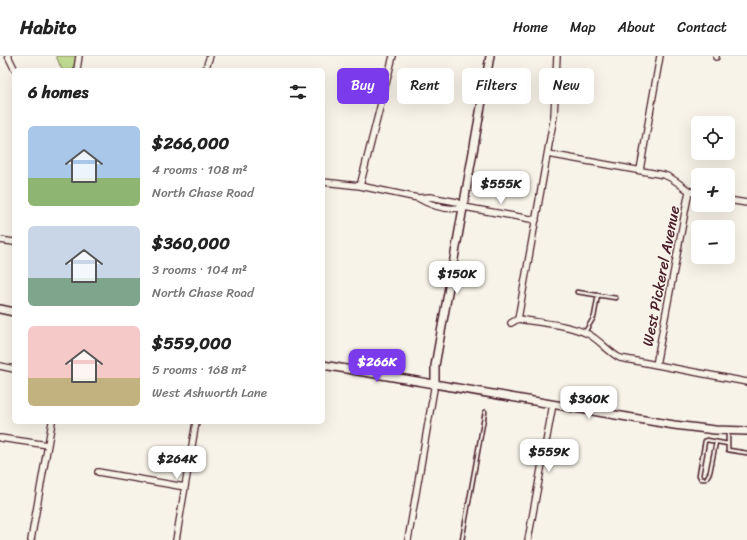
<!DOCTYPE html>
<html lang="en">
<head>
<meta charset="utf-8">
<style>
	body { margin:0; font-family:Sriracha,sans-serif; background:#f6f6f6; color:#222; height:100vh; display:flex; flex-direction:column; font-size:15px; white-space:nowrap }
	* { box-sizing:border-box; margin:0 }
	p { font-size:13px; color:#767676 }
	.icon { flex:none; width:22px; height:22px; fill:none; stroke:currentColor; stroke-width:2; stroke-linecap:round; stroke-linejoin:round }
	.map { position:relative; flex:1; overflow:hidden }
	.drawer { position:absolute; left:12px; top:12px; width:313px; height:356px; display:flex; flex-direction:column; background:#fff; border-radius:6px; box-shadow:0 4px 16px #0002 }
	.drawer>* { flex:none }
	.top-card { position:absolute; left:337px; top:12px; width:350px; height:36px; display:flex; gap:8px }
	.fabs { position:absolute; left:691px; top:60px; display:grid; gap:8px }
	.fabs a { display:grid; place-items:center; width:44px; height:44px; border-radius:6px; background:#fff; box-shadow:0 4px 16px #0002; font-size:20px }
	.price { position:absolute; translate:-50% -34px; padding:0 9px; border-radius:8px; background:#fff; color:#222; font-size:13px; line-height:26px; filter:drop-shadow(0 1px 2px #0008) }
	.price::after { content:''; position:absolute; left:50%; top:24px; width:12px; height:9px; margin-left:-6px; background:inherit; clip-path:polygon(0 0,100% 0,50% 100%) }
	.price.active { background:#7c3aed; color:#fff }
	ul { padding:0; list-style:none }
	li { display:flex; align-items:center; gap:12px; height:100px; padding:0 16px }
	li span { display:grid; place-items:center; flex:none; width:112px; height:80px; border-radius:6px; color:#555 }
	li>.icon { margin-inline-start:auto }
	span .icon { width:48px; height:48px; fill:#fffc; stroke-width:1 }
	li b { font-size:17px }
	h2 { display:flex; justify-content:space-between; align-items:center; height:48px; padding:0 16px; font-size:17px }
	.tag { padding:0 14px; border-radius:6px; background:#fff; box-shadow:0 4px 16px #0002; font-size:14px; line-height:36px }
	.tag.active { background:#7c3aed; color:#fff }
	header { display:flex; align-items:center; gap:24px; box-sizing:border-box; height:56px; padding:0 20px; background:#fff; border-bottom:1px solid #e0e0e0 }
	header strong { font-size:19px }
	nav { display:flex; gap:22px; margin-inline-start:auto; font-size:14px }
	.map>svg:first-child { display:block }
</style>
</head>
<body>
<header>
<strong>Habito</strong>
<nav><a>Home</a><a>Map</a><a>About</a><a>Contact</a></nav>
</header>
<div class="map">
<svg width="747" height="484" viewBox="0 0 747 484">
	<defs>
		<pattern id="park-tufts" width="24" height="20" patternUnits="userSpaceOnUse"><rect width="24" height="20" fill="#c1db92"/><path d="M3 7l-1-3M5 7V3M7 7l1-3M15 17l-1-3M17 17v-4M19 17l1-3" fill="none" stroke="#a7bc7e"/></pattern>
	</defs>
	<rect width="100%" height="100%" fill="#f7f3e8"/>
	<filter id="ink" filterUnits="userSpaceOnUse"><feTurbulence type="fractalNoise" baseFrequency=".025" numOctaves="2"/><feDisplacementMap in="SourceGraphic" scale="8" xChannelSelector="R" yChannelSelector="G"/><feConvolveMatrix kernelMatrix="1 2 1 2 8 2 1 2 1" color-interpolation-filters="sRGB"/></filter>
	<g filter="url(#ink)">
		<!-- park -->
		<path fill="url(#park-tufts)" stroke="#867d5e" d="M56 0H76L73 14H62Z"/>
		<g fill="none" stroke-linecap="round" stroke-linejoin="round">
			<!-- service casing -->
			<g stroke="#4a1f2b" stroke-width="5.5">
				<path id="service" d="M577 236 616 242
					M585 276 594 261 598 239
					M728 375V394L747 397
					M716 386 710 416 706 423H701L699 419 705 385 707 384 728 388
					M462 484 485 356"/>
			</g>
			<!-- minor casing -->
			<g stroke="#4a1f2b" stroke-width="8">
				<path id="minor" d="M8 0 15 14
					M716 1V0
					M77 14 79 0
					M205 14 210 0
					M548 98 664 119C677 123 685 135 698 139
					M640 114 660 0
					M323 126 360 130 418 142 430 141 457 146 464 151
					M360 130 393 0
					M418 142C432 150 449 155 464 151L536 164
					M728 144 747 147
					M0 184 14 186
					M518 263 554 60 557 0
					M511 267 518 263C540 267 567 268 588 278 600 284 608 296 620 302L747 326
					M656 309 689 135
					M0 310 14 313
					M0 382 48 389
					M98 416 185 431
					M31 484 52 366
					M176 484 196 366
					M408 484 435 327
					M528 484 553 348"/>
			</g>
			<!-- tertiary casing -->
			<g stroke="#4a1f2b" stroke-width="10">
				<path id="tertiary" d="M0 253 14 256
					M323 309 674 369 715 374 747 375
					M435 327V310L490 0"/>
			</g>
			<!-- service -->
			<use href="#service" stroke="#f7f3e8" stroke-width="2.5"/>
			<!-- minor -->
			<use href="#minor" stroke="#f7f3e8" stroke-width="5.5"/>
			<!-- tertiary -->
			<use href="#tertiary" stroke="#f7f3e8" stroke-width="7"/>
		</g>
	</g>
	<g text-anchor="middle" stroke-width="3" stroke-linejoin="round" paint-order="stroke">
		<!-- street labels -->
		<g font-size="15" fill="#4a1f2b" stroke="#f7f3e8">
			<text transform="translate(661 220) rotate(-79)" y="5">West Pickerel Avenue</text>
		</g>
	</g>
</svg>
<div class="fabs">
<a><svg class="icon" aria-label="locate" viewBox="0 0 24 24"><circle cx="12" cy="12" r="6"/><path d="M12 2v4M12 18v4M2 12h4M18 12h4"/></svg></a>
<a>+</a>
<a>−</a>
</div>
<b class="price" style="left:501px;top:149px">$555K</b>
<b class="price" style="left:457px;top:239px">$150K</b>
<b class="price active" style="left:377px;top:327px">$266K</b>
<b class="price" style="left:589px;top:364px">$360K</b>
<b class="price" style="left:549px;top:417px">$559K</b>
<b class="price" style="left:177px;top:424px">$264K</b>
<div class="top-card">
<a class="tag active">Buy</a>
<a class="tag">Rent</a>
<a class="tag">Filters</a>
<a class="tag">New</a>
</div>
<section class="drawer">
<h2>6 homes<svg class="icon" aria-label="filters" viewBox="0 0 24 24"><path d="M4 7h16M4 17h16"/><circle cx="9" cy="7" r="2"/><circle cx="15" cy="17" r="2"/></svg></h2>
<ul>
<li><span style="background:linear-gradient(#a9c7e8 65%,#8fb573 0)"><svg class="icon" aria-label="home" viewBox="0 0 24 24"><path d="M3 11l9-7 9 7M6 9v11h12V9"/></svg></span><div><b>$266,000</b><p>4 rooms · 108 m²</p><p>North Chase Road</p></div></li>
<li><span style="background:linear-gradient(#c9d6e8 65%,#7fa58c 0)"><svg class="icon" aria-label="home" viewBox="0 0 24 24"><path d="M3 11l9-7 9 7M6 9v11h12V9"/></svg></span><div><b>$360,000</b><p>3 rooms · 104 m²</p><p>North Chase Road</p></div></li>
<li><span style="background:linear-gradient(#f6c9c9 65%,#c2b280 0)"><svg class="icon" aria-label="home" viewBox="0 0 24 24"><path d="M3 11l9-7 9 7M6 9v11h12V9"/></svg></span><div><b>$559,000</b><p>5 rooms · 168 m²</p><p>West Ashworth Lane</p></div></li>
</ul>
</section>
</div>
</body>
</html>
